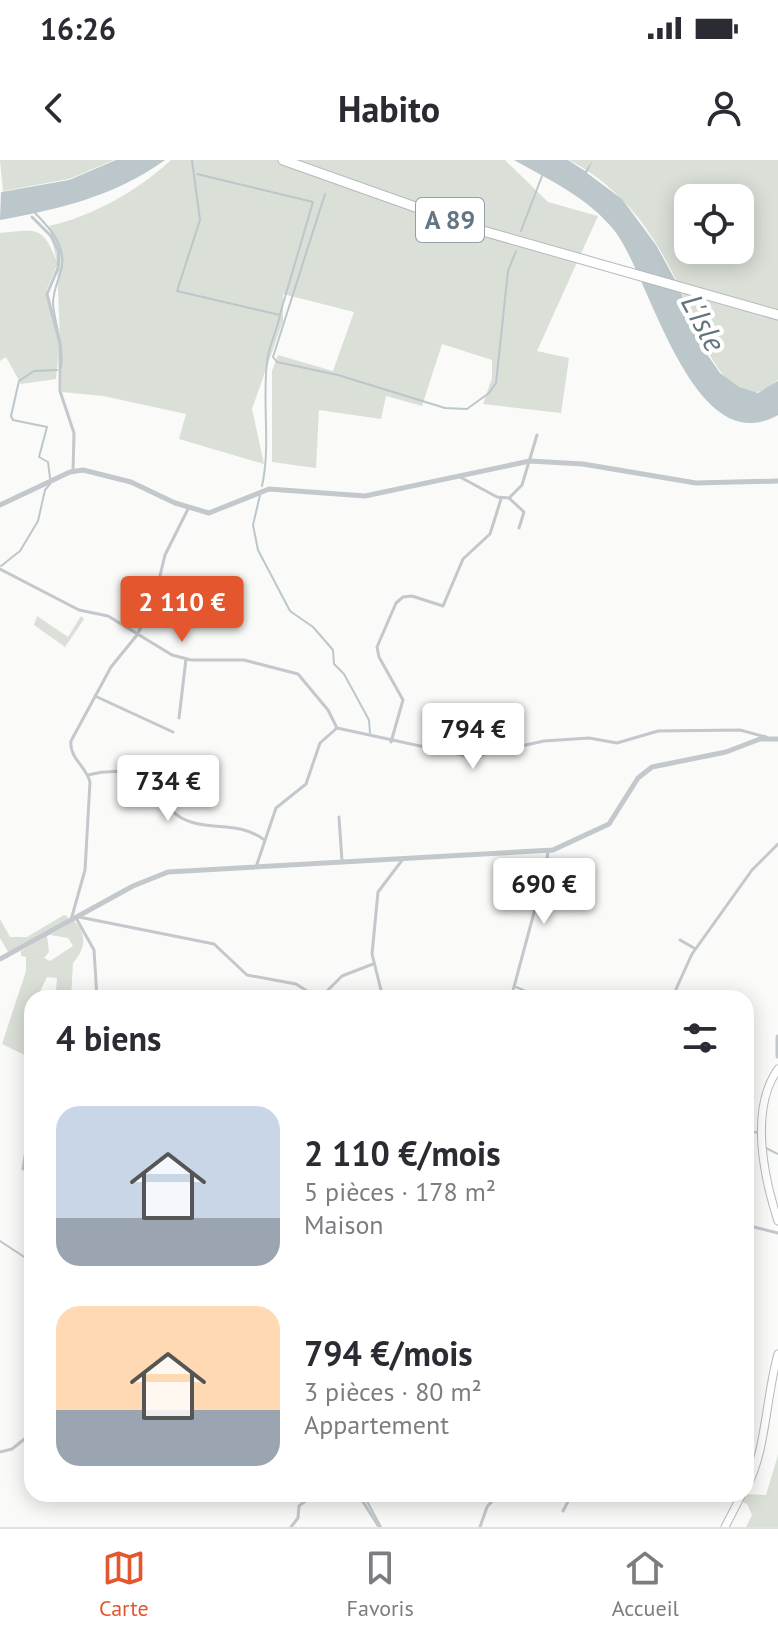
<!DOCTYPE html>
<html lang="fr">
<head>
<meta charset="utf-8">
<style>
	body { margin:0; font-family:"PT Sans",sans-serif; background:#f2f2f3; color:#2b2b33; height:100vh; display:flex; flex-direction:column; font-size:30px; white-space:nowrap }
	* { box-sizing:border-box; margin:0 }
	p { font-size:26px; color:#7c7c81 }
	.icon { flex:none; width:44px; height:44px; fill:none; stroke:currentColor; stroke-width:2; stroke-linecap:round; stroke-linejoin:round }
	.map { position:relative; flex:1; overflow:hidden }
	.sheet { position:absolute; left:24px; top:830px; width:730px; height:512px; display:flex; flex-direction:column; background:#fff; border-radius:24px; box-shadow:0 4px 20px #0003 }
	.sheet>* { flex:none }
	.tools { position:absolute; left:674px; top:24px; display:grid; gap:16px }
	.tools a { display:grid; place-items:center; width:80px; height:80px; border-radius:16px; background:#fff; box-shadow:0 4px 20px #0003; font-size:40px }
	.price { position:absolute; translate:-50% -68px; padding:0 18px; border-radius:8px; background:#fff; color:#222; font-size:26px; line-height:52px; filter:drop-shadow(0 2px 4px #0008) }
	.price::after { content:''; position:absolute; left:50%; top:48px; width:24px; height:18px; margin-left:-12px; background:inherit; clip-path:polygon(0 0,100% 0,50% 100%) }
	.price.selected { background:#e4572e; color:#fff }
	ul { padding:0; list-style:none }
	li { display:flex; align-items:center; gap:24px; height:200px; padding:0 32px }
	li span { display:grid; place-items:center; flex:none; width:224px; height:160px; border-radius:24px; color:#555 }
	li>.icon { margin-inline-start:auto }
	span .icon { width:96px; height:96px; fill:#fffc; stroke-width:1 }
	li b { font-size:34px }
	h2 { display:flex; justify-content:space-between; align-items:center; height:96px; padding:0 32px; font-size:34px }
	.status { display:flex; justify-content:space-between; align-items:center; height:56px; padding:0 40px; background:#fff; direction:ltr }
	.status svg { height:22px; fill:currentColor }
	header { display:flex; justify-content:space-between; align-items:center; height:104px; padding:0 32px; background:#fff; font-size:36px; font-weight:800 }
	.dock { display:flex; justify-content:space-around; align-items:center; height:112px; border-top:2px solid #e1e1e2; background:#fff; font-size:22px; color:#7c7c81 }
	.dock a { display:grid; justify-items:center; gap:4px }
	.dock .selected { color:#e4572e }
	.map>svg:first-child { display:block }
</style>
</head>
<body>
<div class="status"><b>16:26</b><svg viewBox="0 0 49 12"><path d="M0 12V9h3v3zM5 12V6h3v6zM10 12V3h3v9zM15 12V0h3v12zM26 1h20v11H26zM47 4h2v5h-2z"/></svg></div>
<header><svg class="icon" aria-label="back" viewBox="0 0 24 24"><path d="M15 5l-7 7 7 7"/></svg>Habito<svg class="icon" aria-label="person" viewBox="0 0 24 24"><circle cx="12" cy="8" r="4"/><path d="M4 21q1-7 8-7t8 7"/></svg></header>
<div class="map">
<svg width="778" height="1367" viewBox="0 0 778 1367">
	<rect width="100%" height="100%" fill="#fafaf8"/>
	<!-- green -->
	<path fill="#dadfd7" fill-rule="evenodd" d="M0 0H114L69 19 3 31Z
		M171 0H505L548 42 598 56 537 191 569 198 561 253 483 244 492 218V200L442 184 422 246 386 236 381 259 319 250 316 308 272 302V211L278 195 333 211 354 152 283 134V161L252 249 264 304 179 279 186 254 103 236 62 232 57 105 46 131 59 186 56 219 21 224 6 197 0 201V73C38 69 43 66 57 102L49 66C91 57 139 30 171 0Z
		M569 0H778V220C729 269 693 159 680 129 671 107 657 84 643 64 625 39 597 14 569 0ZM688 38H740V90H688Z
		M37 456 68 477 81 456 84 459 65 487 34 465Z
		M64 755 68 757 67 761 8 792 0 778V759L10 777H27Z
		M74 761C88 774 85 790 73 803L71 838H49L50 831H56L57 818 47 817 37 838H32L31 898 2 884 26 811V797L21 796V791L47 776 49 792 44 798 50 801 73 786 68 778 50 775Z
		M778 1295V1367H746L752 1355 747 1344 742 1342 746 1334 766 1335Z"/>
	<!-- water -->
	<path fill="#bbc7cb" d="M116 0H165C115 36 60 49 0 60L1 32 69 20Z
		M514 0H568L585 11 593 0 587 13 622 39 656 85 679 127 700 184 720 213 739 227 758 233 778 221V255C692 304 650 115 614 70 588 38 550 20 514 0Z"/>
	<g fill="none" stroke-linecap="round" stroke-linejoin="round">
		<!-- stream -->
		<path stroke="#bbc7cb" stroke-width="2" d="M192 0 200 60 177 131 280 155C277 171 268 187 267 203 262 244 271 285 262 326
			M197 14 313 42 280 154
			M325 34 273 197 277 202 338 215 445 248 467 249 489 233 496 223 508 111 516 91
			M35 53C51 69 69 89 60 114 57 124 53 132 53 144 55 166 64 185 61 207
			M521 71 542 16
			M50 318 48 302 39 297 47 267 13 260 11 256 19 221 34 211 57 210
			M260 335 253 365 258 390 290 451 313 467 333 490 334 504 344 514 369 560 370 573
			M1 406 20 391 38 361 45 330 50 324
			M516 827 542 838
			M746 969 758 973
			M766 988 778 994
			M0 1081 32 1102
			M363 1334 381 1367"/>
		<!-- primary casing -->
		<g stroke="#b5babe" stroke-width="9">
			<path id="primary" d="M778 909C749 950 764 1018 778 1061
				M746 1328C766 1294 766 1235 778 1194
				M725 1367 742 1334"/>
		</g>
		<!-- motorway casing -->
		<g stroke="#b4b9bd" stroke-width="11">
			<path id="motorway" d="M283 0 483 71 778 155"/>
		</g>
		<!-- minor -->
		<path stroke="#c3c8cc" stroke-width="3" d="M32 57 51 76 59 92 58 108 47 134 60 184V231L74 273 73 311
			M460 317 497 337 509 338 522 325 537 275
			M509 338 524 352 519 368
			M0 409 79 450 108 456 172 495 191 500H244L298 514 328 550 337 568
			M95 536 173 572
			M179 558 186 499
			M391 582 403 540 379 497 377 487 396 443 403 437 412 436 443 446 463 399 490 374 501 339
			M88 615C107 610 145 608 159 628 169 642 168 655 191 662 217 670 239 662 263 679
			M339 657 342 701
			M256 707 276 648 306 624 320 583 337 568 471 597 544 581 589 578 617 583 658 571 740 570 766 577
			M79 757 214 784 247 815 296 824 318 838
			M76 758 94 790 97 838
			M71 760 85 710 90 622C86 606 69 598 71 581L111 507 137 475 153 444 165 395 189 347
			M680 780 694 788
			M320 838 342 816 373 804
			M383 838 372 794 378 732 403 699
			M511 838 546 708 548 691
			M672 838 692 794 752 710 778 684
			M23 1009 32 952
			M746 1065 778 1073
			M0 1292 12 1289 32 1273
			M358 1334 379 1367
			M563 1351 572 1334
			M291 1367 298 1358 299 1346 314 1334
			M480 1367 487 1347 498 1334"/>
		<!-- tertiary -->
		<path stroke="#c3c8cc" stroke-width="5" d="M0 345 70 312 83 310 131 322 175 343 209 353 269 329 365 336 530 301 583 304 696 323 778 321
			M0 799 133 726 168 712 553 690 609 664 638 618 652 607 726 592 760 579H778
			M778 877V896"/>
		<!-- primary -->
		<use href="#primary" stroke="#fff" stroke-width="7"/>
		<!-- motorway -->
		<use href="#motorway" stroke="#fff" stroke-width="9"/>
	</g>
	<g text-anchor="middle" stroke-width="8" stroke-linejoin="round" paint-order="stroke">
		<!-- shield labels -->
		<rect fill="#fff" stroke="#939fa8" stroke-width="2" x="416" y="38" width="68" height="44" rx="6"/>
		<g font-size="26" font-weight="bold" fill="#657683">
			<text x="450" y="69">A 89</text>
		</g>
		<!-- water labels -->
		<g font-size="30" font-style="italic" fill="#60757c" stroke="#fff">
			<text transform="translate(703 163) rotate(62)" y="10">L'Isle</text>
		</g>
	</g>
</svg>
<div class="tools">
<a><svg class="icon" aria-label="locate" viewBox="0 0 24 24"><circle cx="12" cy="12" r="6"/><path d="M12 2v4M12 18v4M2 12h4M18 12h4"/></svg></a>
</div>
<b class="price selected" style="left:182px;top:484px">2 110 €</b>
<b class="price" style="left:473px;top:611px">794 €</b>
<b class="price" style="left:168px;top:663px">734 €</b>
<b class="price" style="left:544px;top:766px">690 €</b>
<section class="sheet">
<h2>4 biens<svg class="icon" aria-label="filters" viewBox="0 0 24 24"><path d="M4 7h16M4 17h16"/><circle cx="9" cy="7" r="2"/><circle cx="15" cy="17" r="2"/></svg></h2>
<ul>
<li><span style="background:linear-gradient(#c9d6e8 70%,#9aa5b1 0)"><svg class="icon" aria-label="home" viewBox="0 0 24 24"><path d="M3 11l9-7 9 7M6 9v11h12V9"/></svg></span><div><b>2 110 €/mois</b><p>5 pièces · 178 m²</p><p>Maison</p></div></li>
<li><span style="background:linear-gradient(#ffd9b3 65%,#9aa5b1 0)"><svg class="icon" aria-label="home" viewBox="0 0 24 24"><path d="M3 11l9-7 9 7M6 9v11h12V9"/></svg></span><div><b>794 €/mois</b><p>3 pièces · 80 m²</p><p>Appartement</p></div></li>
</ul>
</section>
</div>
<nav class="dock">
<a class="selected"><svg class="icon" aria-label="map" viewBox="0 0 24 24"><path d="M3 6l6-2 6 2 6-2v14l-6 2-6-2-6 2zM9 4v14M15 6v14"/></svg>Carte</a>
<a><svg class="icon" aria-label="saved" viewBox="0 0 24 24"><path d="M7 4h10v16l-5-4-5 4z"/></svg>Favoris</a>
<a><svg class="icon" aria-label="home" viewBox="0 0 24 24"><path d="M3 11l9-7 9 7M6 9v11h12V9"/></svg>Accueil</a>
</nav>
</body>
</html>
